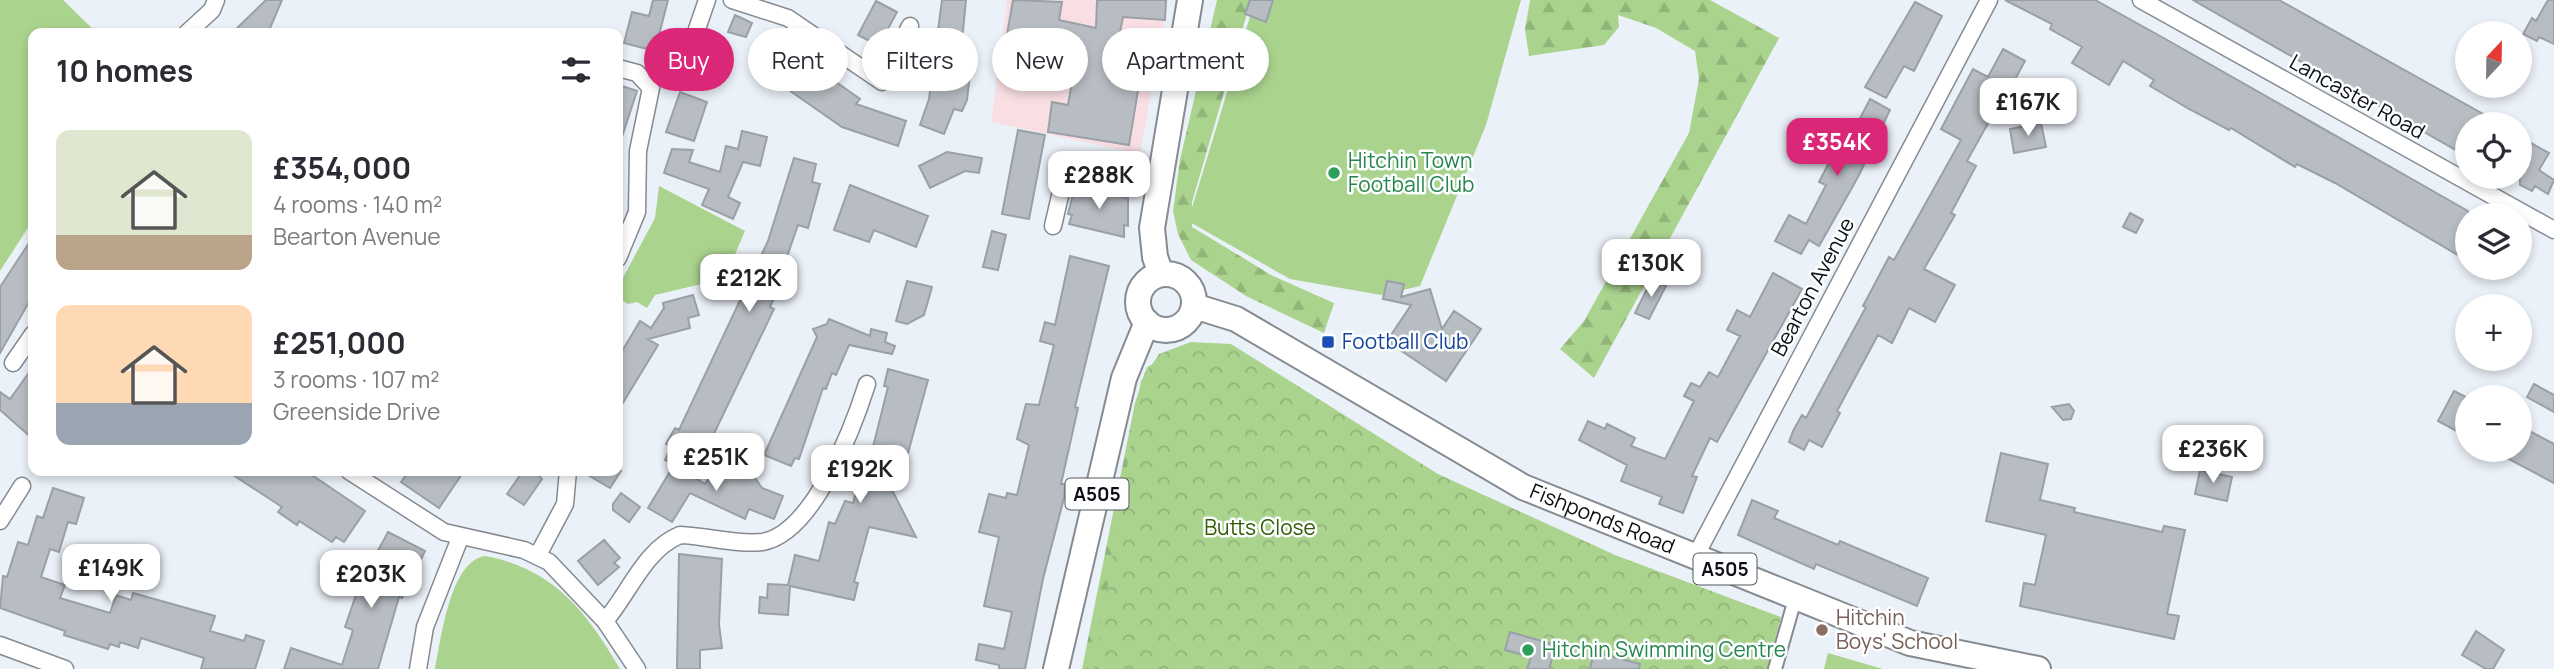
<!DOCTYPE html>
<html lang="en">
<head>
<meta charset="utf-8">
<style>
	body { margin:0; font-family:Manrope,sans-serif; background:#f2f2f3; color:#2b2b33; height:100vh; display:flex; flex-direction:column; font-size:26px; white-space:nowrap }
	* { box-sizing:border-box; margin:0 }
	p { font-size:23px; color:#7c7c81 }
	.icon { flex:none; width:38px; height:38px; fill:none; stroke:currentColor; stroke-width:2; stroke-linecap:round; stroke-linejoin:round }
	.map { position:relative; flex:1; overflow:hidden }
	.drawer { position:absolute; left:28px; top:28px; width:595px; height:448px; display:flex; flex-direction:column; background:#fff; border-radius:14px; box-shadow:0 4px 10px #0003 }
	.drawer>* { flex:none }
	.guide { position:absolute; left:644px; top:28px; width:665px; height:63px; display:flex; gap:14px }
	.needle { width:46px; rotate:22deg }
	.fabs { position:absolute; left:2455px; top:21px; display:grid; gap:14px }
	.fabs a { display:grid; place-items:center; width:77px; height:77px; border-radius:50%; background:#fff; box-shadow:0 4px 10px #0003; font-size:35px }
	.price { position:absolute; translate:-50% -60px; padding:0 16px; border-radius:14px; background:#fff; color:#222; font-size:23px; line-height:46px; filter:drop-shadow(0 2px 4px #0008) }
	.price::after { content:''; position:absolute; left:50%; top:42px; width:21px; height:16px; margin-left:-10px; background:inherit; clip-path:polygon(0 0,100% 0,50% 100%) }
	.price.active { background:#db2777; color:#fff }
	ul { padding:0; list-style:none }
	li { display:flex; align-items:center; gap:21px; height:175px; padding:0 28px }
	li span { display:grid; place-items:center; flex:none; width:196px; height:140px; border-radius:14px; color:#555 }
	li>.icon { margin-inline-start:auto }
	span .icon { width:84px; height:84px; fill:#fffc; stroke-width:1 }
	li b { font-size:30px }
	h2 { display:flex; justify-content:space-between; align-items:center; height:84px; padding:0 28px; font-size:30px }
	.pill { padding:0 24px; border-radius:32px; background:#fff; box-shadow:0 4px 10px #0003; font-size:24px; line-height:63px }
	.pill.active { background:#db2777; color:#fff }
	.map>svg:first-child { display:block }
</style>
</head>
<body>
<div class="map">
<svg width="2554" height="669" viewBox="0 0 2554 669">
	<defs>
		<pattern id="forest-firs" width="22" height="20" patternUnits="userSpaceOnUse" patternTransform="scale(1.75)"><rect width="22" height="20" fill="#aad38e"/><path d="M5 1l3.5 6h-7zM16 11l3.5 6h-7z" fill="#91b479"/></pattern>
		<pattern id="park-crowns" width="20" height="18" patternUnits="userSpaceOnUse" patternTransform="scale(1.75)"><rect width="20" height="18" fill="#aad38e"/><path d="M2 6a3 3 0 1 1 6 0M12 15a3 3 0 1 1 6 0" fill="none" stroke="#91b479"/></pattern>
	</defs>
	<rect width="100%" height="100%" fill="#ebf1f8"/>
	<!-- commercial -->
	<path fill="#f9dfe4" d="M1007 0H1168L1140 154 991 122Z"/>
	<!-- grass -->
	<path fill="#aad38e" d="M0 0H63L97 33H33V220L0 271Z
		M1255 0H1521L1486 125 1420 286 1381 295 1290 279 1188 221Z
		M659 186 745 231 721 287 710 282 655 295 647 308 637 302 628 304 618 298V287L655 218Z
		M485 556C553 568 587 612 620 669H435C441 639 450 561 485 556Z
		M1828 653 1883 669H1824Z"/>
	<!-- forest -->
	<path fill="url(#forest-firs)" d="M1217 0H1251L1192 202V227L1273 276 1334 303 1324 333 1246 296 1191 260 1178 234 1173 211 1180 160Z
		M1530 0H1710L1779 38 1594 378 1560 349 1584 321 1689 133 1699 79 1695 51 1656 28 1618 15 1619 27 1604 45 1529 56 1525 29Z
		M1172 354 1110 669H1082L1135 403 1147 367Z"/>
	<!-- park -->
	<path fill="url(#park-crowns)" d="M1191 342 1231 344 1438 474 1615 555 1781 617 1768 669H1094L1141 381 1159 354Z"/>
	<!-- building -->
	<path fill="#b7bdc3" stroke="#9aa0a6" stroke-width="2" d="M266 0H282L268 33H232Z
		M653 0H668L655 51 624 43 632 12 649 16Z
		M942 0H966L960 62 968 66 970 74 967 100 962 111 954 109 944 134 920 125 929 99Z
		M1013 0 1062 2 1059 20 1096 28 1097 0H1166L1165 20 1123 17 1110 80 1139 84 1129 145 1048 132 1052 102 1068 105 1077 52 1006 40Z
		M1250 0H1273L1266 22 1245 14Z
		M2005 0H2095L2169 41 2468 211V261L2335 183 2297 164 2295 167 2231 128 2229 130 2189 109 2150 86 2154 80 2123 61 2109 85 2072 63 2082 47 2050 29 2052 24Z
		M2193 0H2279L2501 124H2468V157Z
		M2548 0H2554V44L2539 37 2537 41 2523 34 2532 18 2536 21Z
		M876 1 897 12 879 46 858 35Z
		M1915 2 1942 16 1914 71 1904 66 1886 98 1865 87Z
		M735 15 752 23 746 37 728 32Z
		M2003 49 2025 61 2004 100 2002 91 1989 115 1992 116 1967 161 1976 166 1951 213 1955 215 1924 269 1955 285 1935 322 1909 308 1892 343 1878 335 1837 411 1840 413 1822 447 1809 440 1804 450 1789 442 1793 431 1802 415 1806 418 1866 307 1863 306 1889 257 1894 260 1961 140 1941 129 1973 69 1988 77Z
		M794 52 860 99 856 104 906 121 898 146 842 127 776 81Z
		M622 86 637 91 621 140 618 139V99Z
		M680 92 707 102 694 141 666 132Z
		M1870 99 1890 110 1858 177 1819 246 1809 240 1801 254 1775 241 1789 215 1806 224 1826 185 1819 182 1835 151 1828 148 1844 119 1856 126Z
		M2041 123 2046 147 2014 153 2010 129Z
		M1018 130 1045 135 1029 219 1002 214Z
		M742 131 767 137 760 166 743 162 728 197 740 203 733 219 702 205 709 189 664 173 672 149 693 150 689 162 720 172 726 146 738 149Z
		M2520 137 2549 153 2539 170 2554 180 2548 194 2535 186 2532 191 2520 185Z
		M947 152 982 158 979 173 965 171 930 188 919 166Z
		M794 158 816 164 812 182 820 184 808 228 798 225 782 271 785 273 770 307 774 309 710 442 693 434 675 465 665 460 671 447 666 444 675 428 679 430 768 241Z
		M850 185 928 216 916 247 874 230 869 242 834 230Z
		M1075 186 1128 198V226L1124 225V237L1069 224 1072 215 1068 214Z
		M2130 213 2143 220 2136 233 2123 227Z
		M992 231 1006 235 998 270 983 267Z
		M33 237V295L0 353V287Z
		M1070 256 1109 266 1075 407 1078 408 1061 484H1065L1064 498 1043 579 1025 669H999V665L976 660 979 644 1004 649 1012 612 984 606 999 537 979 532 989 494 1006 498 1007 493 1017 495 1029 445 1017 439 1026 404 1039 405 1054 345 1040 341 1045 322 1055 325Z
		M1773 273 1802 289 1717 442 1710 438 1692 476 1697 477 1683 513 1659 504 1662 497 1621 481 1627 465 1579 440 1588 421 1605 429 1607 424 1635 438 1631 446 1665 459 1694 401 1684 396 1691 383 1700 387 1709 372 1718 377 1740 336 1727 330 1737 310 1750 317Z
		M1652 279 1666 286 1649 319 1635 313Z
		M907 281 932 287 924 315 907 324 896 321Z
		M1387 281 1404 284 1401 297 1430 289 1442 329 1454 311 1481 329 1446 381 1387 341 1411 305 1383 299Z
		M693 295 699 315 688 318 690 328 648 339 658 345 618 411V358L640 321 651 328 664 308 663 303Z
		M829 319 870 336 871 329 887 333 885 342 895 346 892 354 849 345 836 375 832 373 826 389 823 388 799 459 795 458 791 466 764 455 817 337 813 329 827 324Z
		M33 367V439L0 410V392L10 399Z
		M888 369 928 380 908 453 867 472 891 477 889 484 916 537 869 527 854 582 858 583 854 600 790 586 788 615 759 613 760 597 767 598 768 584 788 585 795 555 819 561 829 522 835 524 845 501 853 503 870 446 873 447 888 387 884 386Z
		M2534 384 2554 395V412L2527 397Z
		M2454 391 2468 398V437L2438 421Z
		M2069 404 2074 411 2071 419 2063 420 2052 407Z
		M2520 426 2554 444V483L2492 450H2520Z
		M2001 453 2048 464 2040 500 2075 508 2074 512 2162 532 2164 526 2185 530 2167 614 2179 616 2174 639 2020 606 2024 583 2035 585 2046 535 1986 521Z
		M719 464 755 478 762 488 783 496 774 519 749 509 745 519 690 493 672 522 648 508 674 465 705 484Z
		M2200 470 2232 477 2227 501 2195 494Z
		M227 471H306L365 511 344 542 336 537 332 542 299 521 297 525 278 512 282 507Z
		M409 471H464L439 508 401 482Z
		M523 471H535L542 479 524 505 507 494Z
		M581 471H621L610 488Z
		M53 488 84 498 76 524 68 522 59 552 50 549 41 577 65 585 60 598 110 613 116 595 131 600 133 593 215 616 210 631 244 641 246 635 264 641 255 669H201L204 658 141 638 138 648 120 642 119 647 110 644 108 649 64 635 65 631 0 608 3 576 7 577 18 542 28 545 37 516 43 518Z
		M621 493 640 507 629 522 613 510V504Z
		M1752 500 1778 511 1774 518 1838 545 1840 541 1928 578 1917 606 1816 564 1814 569 1738 535Z
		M388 532 425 551 402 598 399 597 378 669H284L291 648 342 665 353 630 345 627 357 592 366 595 381 559 375 556Z
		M604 540 620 558 614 563 619 567 598 585 578 561Z
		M679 554 722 559 719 624 722 648 700 650V669H677Z
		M2476 631 2504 650 2493 669H2486L2462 655Z
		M1510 632 1556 645 1549 669H1527L1531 657 1505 650Z
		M1594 652 1640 664 1639 669H1590Z"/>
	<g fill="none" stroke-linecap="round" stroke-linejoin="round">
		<!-- pedestrian casing -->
		<g stroke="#858b91" stroke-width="16">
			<path id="pedestrian" d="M1775 669 1795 599"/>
		</g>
		<!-- minor casing -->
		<g stroke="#858b91" stroke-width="19">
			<path id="minor" d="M732 0 788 18 882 82 910 26
				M2141 0 2554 230
				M697 29 707 0
				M187 33 212 10 216 0
				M618 68 637 73 651 88 638 151 637 212 618 258
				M1053 226 1068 161 1159 181
				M13 363 33 334
				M349 471 444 532 524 550 549 562 605 621 637 669
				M0 521 22 486
				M538 555 565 504 568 471
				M1695 557 1989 0
				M605 621C630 592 644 550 680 535 707 536 736 545 762 542 813 534 853 428 867 384
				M0 645 65 669
				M418 669 425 627 460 538"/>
		</g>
		<!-- primary casing -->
		<g stroke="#858b91" stroke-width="28">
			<g id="primary">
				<path d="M1161 274 1155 257 1152 228 1190 0"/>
				<circle cx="1166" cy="302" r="28"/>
				<path id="s1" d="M1194 306 1236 319 1523 487 1910 643 2038 669"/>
				<path d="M1056 669 1124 378 1147 322"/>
			</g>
		</g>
		<!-- pedestrian -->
		<use href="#pedestrian" stroke="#fff" stroke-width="12"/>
		<!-- minor -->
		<use href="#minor" stroke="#fff" stroke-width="16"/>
		<!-- primary -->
		<use href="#primary" stroke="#fff" stroke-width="24"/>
	</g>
	<!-- markers -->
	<g fill="#2e9e5b" stroke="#fdfeff" stroke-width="2.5">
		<circle cx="1334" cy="173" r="7"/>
		<circle cx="1528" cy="650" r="7"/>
	</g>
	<rect fill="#1a4fb4" stroke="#fdfeff" stroke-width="2.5" x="1321" y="335" width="14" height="14" rx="3.5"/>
	<circle fill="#8d6e63" stroke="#fdfeff" stroke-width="2.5" cx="1822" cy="630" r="7"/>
	<g text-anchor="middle" stroke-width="5" stroke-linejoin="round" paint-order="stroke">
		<!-- shield labels -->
		<g fill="#fdfeff" stroke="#555759" stroke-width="2">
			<rect x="1065.5" y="478.5" width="63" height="31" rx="5"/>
			<rect x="1693.5" y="553.5" width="63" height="31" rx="5"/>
		</g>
		<g font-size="19" font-weight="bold" fill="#0d0f12">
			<text x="1097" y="501">A505</text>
			<text x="1725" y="576">A505</text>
		</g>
		<!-- street labels -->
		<g font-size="21" fill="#0d0f12" stroke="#fdfeff">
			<text transform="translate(2357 97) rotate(29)" y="7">Lancaster Road</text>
			<text transform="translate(1813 287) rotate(-62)" y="7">Bearton Avenue</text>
			<text dy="7" stroke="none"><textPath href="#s1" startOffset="462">Fishponds Road</textPath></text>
		</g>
		<!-- leisure labels -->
		<g font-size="21" fill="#27864d" stroke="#fdfeff" text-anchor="start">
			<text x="1348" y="168">Hitchin Town<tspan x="1348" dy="24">Football Club</tspan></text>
			<text x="1542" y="657">Hitchin Swimming Centre</text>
		</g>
		<!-- transit labels -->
		<g font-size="21" fill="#164399" stroke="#fdfeff" text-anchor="start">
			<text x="1342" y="349">Football Club</text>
		</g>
		<!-- park labels -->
		<g font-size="21" fill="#325c02" stroke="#fdfeff">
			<text x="1260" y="535">Butts Close</text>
		</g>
		<!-- education labels -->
		<g font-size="21" fill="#785e54" stroke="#fdfeff" text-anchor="start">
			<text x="1836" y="625">Hitchin<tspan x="1836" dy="24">Boys' School</tspan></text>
		</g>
	</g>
</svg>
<div class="fabs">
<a><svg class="needle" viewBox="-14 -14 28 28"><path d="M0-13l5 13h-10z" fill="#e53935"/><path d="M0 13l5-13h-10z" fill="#7c7c81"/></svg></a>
<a><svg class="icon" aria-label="locate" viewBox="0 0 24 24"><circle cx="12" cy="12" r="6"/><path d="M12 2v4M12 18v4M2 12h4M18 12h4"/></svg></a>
<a><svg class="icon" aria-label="layers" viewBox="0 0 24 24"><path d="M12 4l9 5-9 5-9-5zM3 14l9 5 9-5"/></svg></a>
<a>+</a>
<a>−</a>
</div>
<b class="price" style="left:2028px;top:138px">£167K</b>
<b class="price active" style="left:1837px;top:178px">£354K</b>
<b class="price" style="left:1099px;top:211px">£288K</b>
<b class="price" style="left:1651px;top:299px">£130K</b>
<b class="price" style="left:749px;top:314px">£212K</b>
<b class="price" style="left:2213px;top:485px">£236K</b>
<b class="price" style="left:716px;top:493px">£251K</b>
<b class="price" style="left:860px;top:505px">£192K</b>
<b class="price" style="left:111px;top:604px">£149K</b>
<b class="price" style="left:371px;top:610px">£203K</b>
<div class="guide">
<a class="pill active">Buy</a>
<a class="pill">Rent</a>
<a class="pill">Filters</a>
<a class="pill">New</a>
<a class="pill">Apartment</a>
</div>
<section class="drawer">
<h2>10 homes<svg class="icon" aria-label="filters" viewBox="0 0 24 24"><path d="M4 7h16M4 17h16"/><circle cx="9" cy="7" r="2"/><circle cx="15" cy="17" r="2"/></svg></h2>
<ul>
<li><span style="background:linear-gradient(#dfe7d0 75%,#b9a48a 0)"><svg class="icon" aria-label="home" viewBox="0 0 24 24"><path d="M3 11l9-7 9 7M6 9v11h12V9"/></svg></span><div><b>£354,000</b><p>4 rooms · 140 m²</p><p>Bearton Avenue</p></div></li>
<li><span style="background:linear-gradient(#ffd9b3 70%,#9aa5b1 0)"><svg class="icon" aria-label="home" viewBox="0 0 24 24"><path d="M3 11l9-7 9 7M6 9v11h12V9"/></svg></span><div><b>£251,000</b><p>3 rooms · 107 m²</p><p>Greenside Drive</p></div></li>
</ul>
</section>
</div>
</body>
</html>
